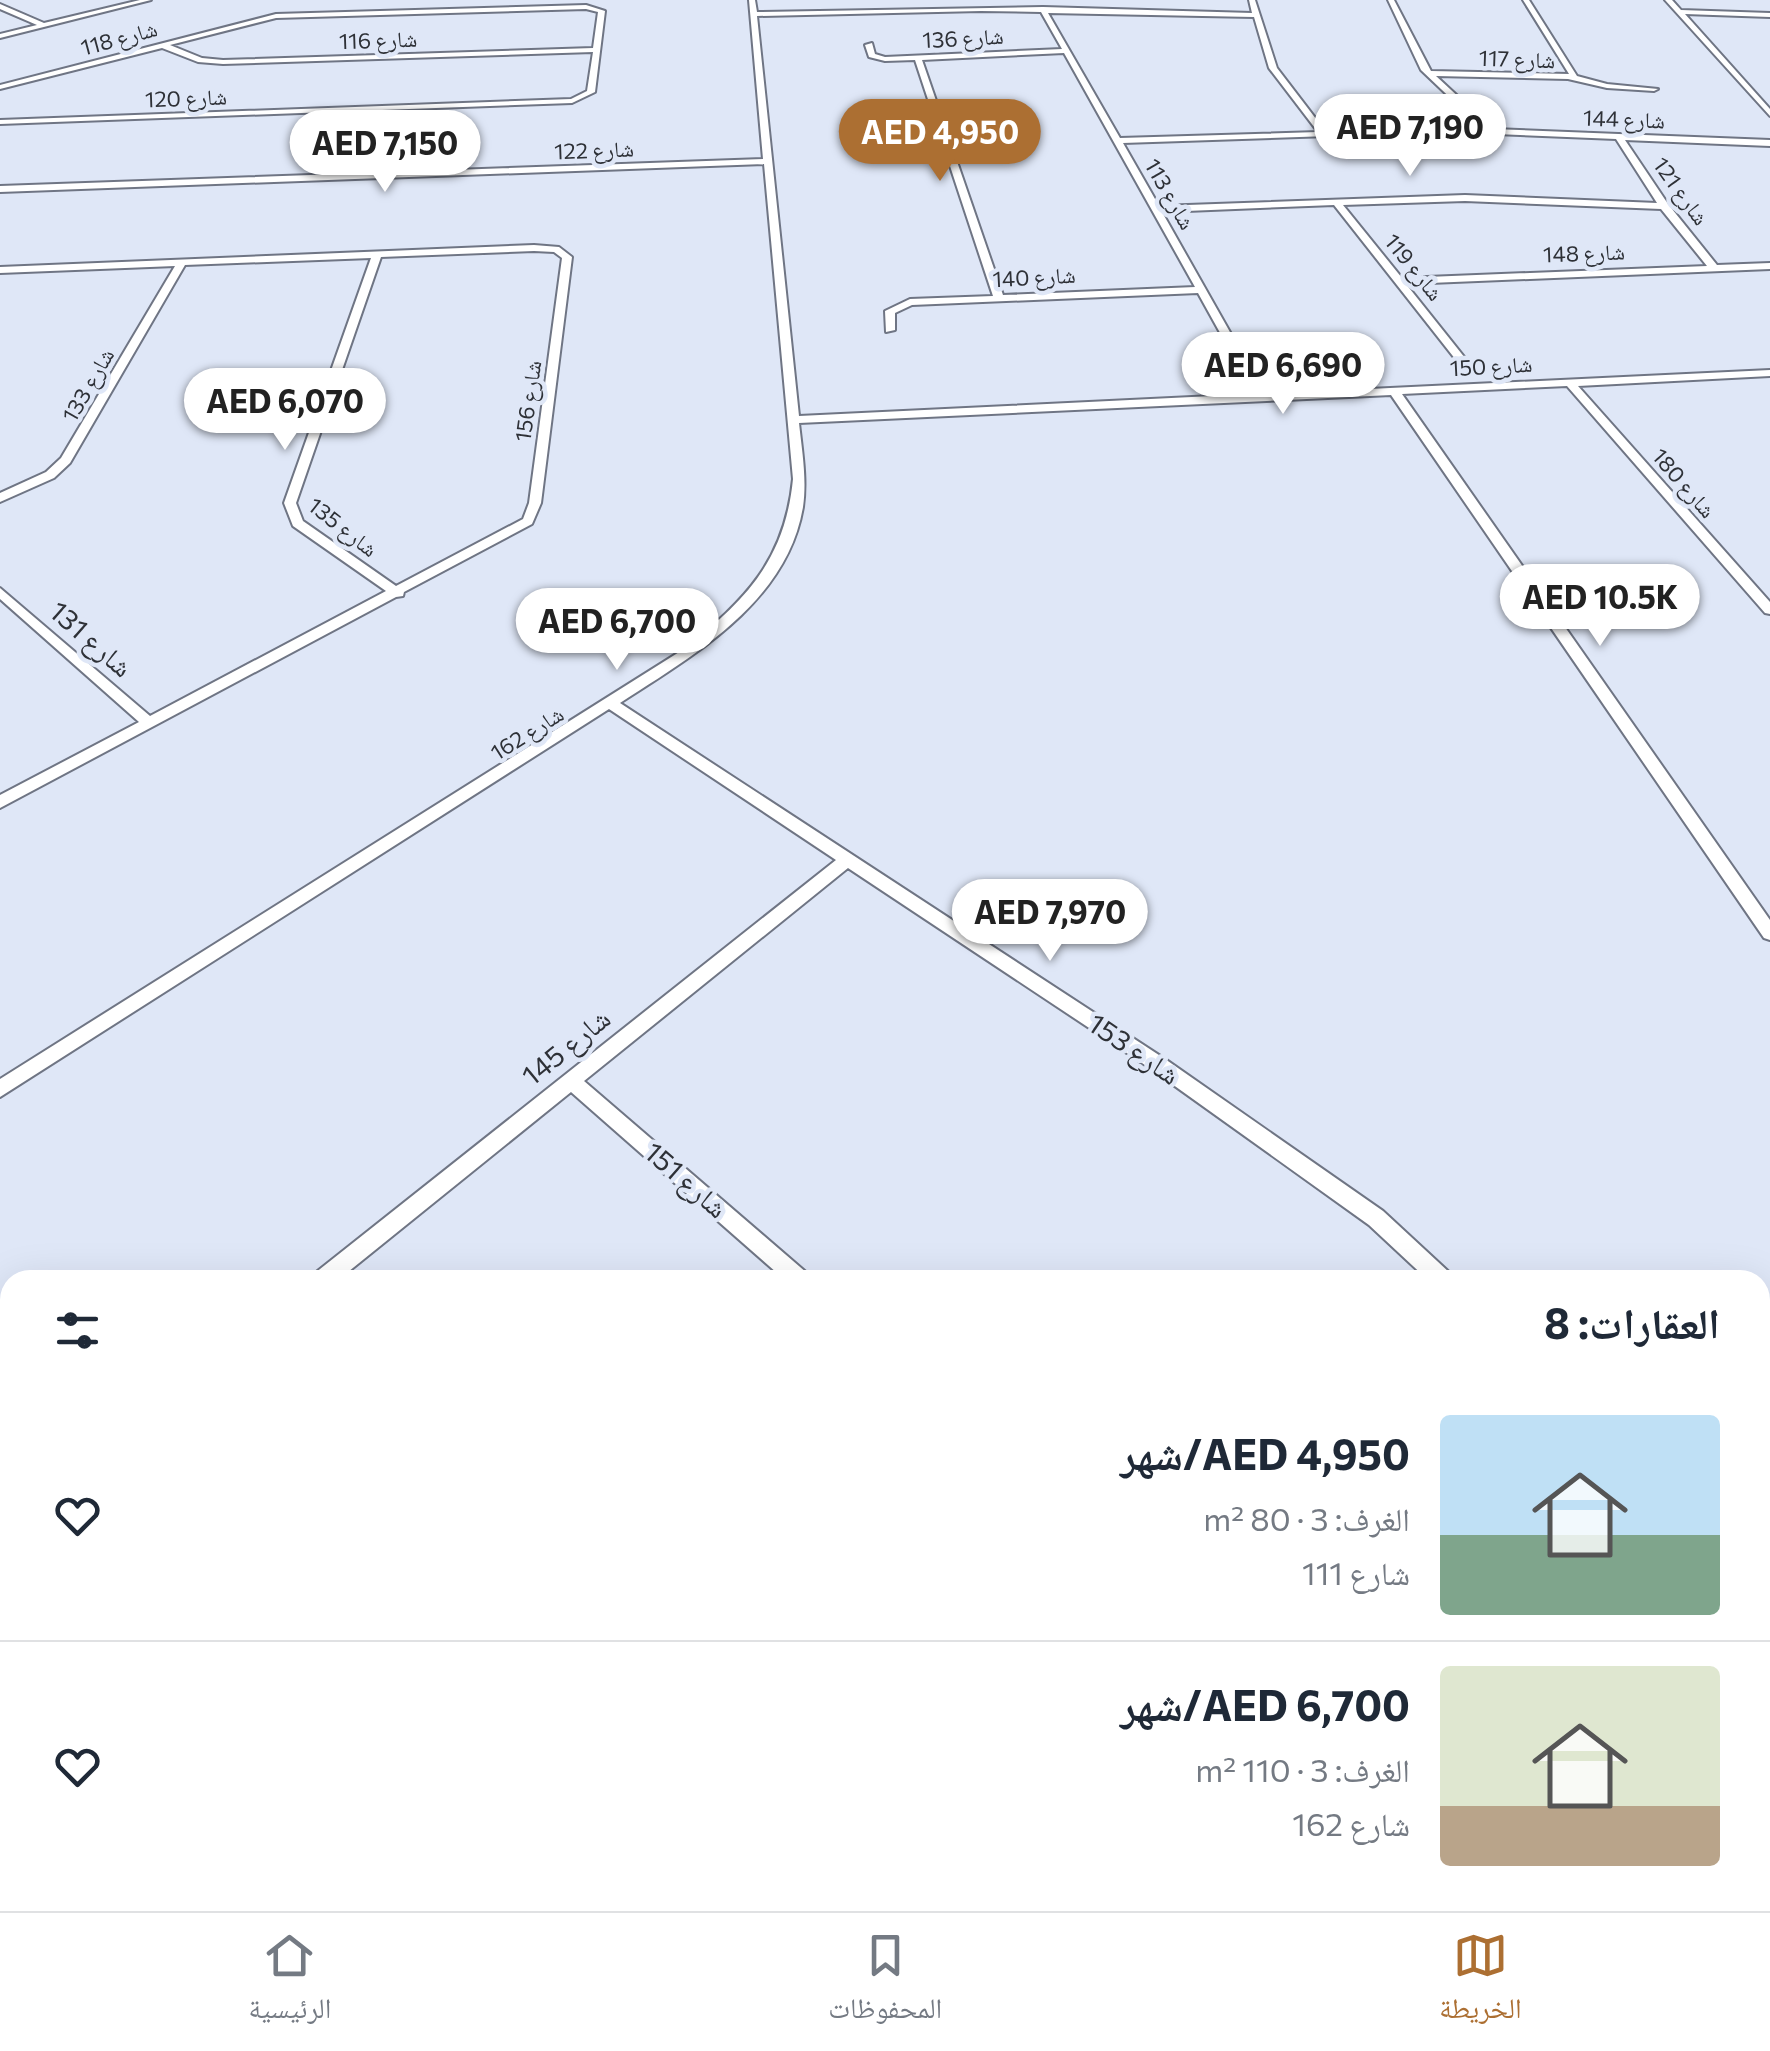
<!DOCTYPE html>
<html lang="ar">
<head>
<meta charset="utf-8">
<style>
	body { margin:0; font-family:Commissioner,"Noto Naskh Arabic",sans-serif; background:#f2f2f3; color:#1f2937; direction:rtl; height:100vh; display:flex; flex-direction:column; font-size:38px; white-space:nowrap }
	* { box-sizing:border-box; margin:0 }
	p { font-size:32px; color:#747a83 }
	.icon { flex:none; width:55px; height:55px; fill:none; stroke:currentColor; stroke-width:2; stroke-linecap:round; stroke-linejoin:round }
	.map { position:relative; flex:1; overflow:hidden; direction:ltr }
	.panel { position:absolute; left:0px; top:1270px; width:1770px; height:642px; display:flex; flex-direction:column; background:#fff; border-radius:30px 30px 0 0; box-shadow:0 10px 40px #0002; direction:rtl }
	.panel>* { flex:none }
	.price { position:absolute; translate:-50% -85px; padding:0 22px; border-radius:35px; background:#fff; color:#222; font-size:32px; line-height:65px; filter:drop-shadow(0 2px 5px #0008) }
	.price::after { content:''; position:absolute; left:50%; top:60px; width:30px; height:22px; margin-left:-15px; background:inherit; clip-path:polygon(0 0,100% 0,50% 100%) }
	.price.on { background:#ac6f32; color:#fff }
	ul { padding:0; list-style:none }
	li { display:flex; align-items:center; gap:30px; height:250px; padding:0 50px }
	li+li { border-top:2px solid #e0e1e3 }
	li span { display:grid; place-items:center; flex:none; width:280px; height:200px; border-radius:10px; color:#555 }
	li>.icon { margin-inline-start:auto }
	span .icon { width:120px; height:120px; fill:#fffc; stroke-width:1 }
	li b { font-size:42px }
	h2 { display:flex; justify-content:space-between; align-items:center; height:120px; padding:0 50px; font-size:42px }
	.tabs { display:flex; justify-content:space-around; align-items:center; height:140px; border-top:2px solid #e0e1e3; background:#fff; font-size:28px; color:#747a83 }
	.tabs a { display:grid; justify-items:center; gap:5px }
	.tabs .on { color:#ac6f32 }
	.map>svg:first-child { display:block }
</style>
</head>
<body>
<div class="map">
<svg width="1770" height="1911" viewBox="0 0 1770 1911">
	<rect width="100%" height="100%" fill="#dfe7f7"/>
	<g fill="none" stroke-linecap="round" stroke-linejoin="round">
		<!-- minor casing -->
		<g stroke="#6f7584" stroke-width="4">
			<path id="minor" d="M140 0H151L0 38V34L37 25 0 9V4L44 23Z
				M749 0H755L757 12 1043 7 1252 13 1249 0H1255L1277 68 1326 132 1483 129 1421 70 1388 0H1394L1431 71 1569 74 1523 0H1529L1577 76 1607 84 1658 89 1654 91 1607 88 1568 79 1436 76 1493 129 1770 140V146L1625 140 1668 204 1717 265 1770 263V269L1406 284 1465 358 1460 361 1456 360 1334 205 1162 212 1265 394 1770 370V376L1578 386 1770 602V614L1765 613 1567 386 1402 394 1770 920V940L1764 938 1391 395 799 423C802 451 807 479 803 507 787 602 694 655 620 703L1165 1059 1383 1211 1450 1273 1454 1280H1428L1369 1225 1151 1069 848 868 584 1081 807 1273 811 1280H785L571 1092 338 1280H311L315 1273 836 860 609 709 0 1097V1079L684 649C746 600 785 560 793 479L764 164 0 192V186L763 159ZM981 11 1041 12 1062 49 885 57 875 54 872 43 865 45 869 57 885 61 915 60 993 296 910 299 885 311 886 332 895 330V313L912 305 1198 293 1254 394 799 416 757 16ZM1048 13 1254 17 1269 68 1318 132 1120 138ZM1064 53 1195 287 1003 295 922 60ZM1447 132 1616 139 1657 203 1465 195 1159 206 1123 143ZM1465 201 1661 209 1707 266 1402 278 1343 205Z
				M1665 0H1672L1681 10 1770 13V17L1685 14 1770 109V116Z
				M586 5 605 11 595 92 572 103 0 124V120L571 99 587 91 593 52 223 64 198 62 162 48 0 89V85L276 14ZM586 9 598 12 593 48 223 60 202 58 170 45 276 18Z
				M534 245 559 247 572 257 541 503 532 524 404 592 403 596 396 597 0 808V795L139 722 0 599V588L150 716 386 591 293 526 284 503 371 258 185 265 70 463 54 478 0 502V493L46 472 61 458 175 266 0 273V267ZM534 251 554 252 562 258 529 503 523 519 396 586 303 521 296 503 381 257Z
				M1770 1308V1328L1760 1329V1309Z
				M10 1518V1545L0 1550V1523Z
				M558 1902H586L587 1911H559Z
				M1115 1902H1143L1144 1911H1116Z
				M1717 1902H1745L1748 1911H1720Z"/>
		</g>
		<!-- minor -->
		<use href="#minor" fill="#fff" fill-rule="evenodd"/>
	</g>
	<g text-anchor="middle" stroke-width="9" stroke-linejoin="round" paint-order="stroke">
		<!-- far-street labels -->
		<g font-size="22" fill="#2e3137" stroke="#dfe7f7">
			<text transform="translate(119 38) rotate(-15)" y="8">شارع 118</text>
			<text transform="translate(963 38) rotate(-3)" y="8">شارع 136</text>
			<text transform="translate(378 40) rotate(-2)" y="8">شارع 116</text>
			<text transform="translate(1517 59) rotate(2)" y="8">شارع 117</text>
			<text transform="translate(186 98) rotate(-2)" y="8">شارع 120</text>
			<text transform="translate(1624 119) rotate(2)" y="8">شارع 144</text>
			<text transform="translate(594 150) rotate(-2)" y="8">شارع 122</text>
			<text transform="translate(1681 191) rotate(54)" y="8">شارع 121</text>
			<text transform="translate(1170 194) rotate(60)" y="8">شارع 113</text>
			<text transform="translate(1584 253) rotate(-2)" y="8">شارع 148</text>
			<text transform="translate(1414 267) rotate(51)" y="8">شارع 119</text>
			<text transform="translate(1034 277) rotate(-3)" y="8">شارع 140</text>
			<text transform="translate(1491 366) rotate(-3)" y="8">شارع 150</text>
			<text transform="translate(88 385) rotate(-60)" y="8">شارع 133</text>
			<text transform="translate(528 401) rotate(-82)" y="8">شارع 156</text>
			<text transform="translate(1684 483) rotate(49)" y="8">شارع 180</text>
			<text transform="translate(343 527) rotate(38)" y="8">شارع 135</text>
			<text transform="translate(527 733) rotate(-32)" y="8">شارع 162</text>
		</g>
		<!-- street labels -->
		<g font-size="28" fill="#2e3137" stroke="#dfe7f7">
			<text transform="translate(91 639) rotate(41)" y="10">شارع 131</text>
			<text transform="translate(566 1047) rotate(-39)" y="10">شارع 145</text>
			<text transform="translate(1134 1049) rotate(34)" y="10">شارع 153</text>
			<text transform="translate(686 1180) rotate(41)" y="10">شارع 151</text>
		</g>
	</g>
</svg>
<b class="price" style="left:1410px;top:179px">AED 7,190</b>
<b class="price on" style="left:940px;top:184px">AED 4,950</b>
<b class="price" style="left:385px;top:195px">AED 7,150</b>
<b class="price" style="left:1283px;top:417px">AED 6,690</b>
<b class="price" style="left:285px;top:453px">AED 6,070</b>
<b class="price" style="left:1600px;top:649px">AED 10.5K</b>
<b class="price" style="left:617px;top:673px">AED 6,700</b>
<b class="price" style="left:1050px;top:964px">AED 7,970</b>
<section class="panel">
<h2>العقارات: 8<svg class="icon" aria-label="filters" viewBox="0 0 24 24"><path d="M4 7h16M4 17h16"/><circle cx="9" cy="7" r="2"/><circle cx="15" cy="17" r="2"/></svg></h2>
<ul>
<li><span style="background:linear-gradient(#bfe0f5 60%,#7fa58c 0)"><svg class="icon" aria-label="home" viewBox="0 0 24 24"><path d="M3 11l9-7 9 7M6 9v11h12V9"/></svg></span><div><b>AED 4,950/شهر</b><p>الغرف: 3 · 80 m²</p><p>شارع 111</p></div><svg class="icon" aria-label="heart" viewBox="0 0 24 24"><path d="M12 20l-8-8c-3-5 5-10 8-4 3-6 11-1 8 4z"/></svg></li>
<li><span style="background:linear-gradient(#dfe7d0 70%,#b9a48a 0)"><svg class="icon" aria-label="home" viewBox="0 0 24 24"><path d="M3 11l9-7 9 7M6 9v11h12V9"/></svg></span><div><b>AED 6,700/شهر</b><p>الغرف: 3 · 110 m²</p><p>شارع 162</p></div><svg class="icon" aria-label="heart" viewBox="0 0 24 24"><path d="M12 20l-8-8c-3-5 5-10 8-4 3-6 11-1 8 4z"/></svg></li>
</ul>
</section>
</div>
<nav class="tabs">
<a class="on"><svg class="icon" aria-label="map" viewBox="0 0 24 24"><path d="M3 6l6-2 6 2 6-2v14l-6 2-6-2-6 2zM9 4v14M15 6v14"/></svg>الخريطة</a>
<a><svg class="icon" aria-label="saved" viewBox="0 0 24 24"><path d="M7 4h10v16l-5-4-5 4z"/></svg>المحفوظات</a>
<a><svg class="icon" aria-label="home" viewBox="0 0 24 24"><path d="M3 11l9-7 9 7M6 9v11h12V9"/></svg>الرئيسية</a>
</nav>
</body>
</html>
